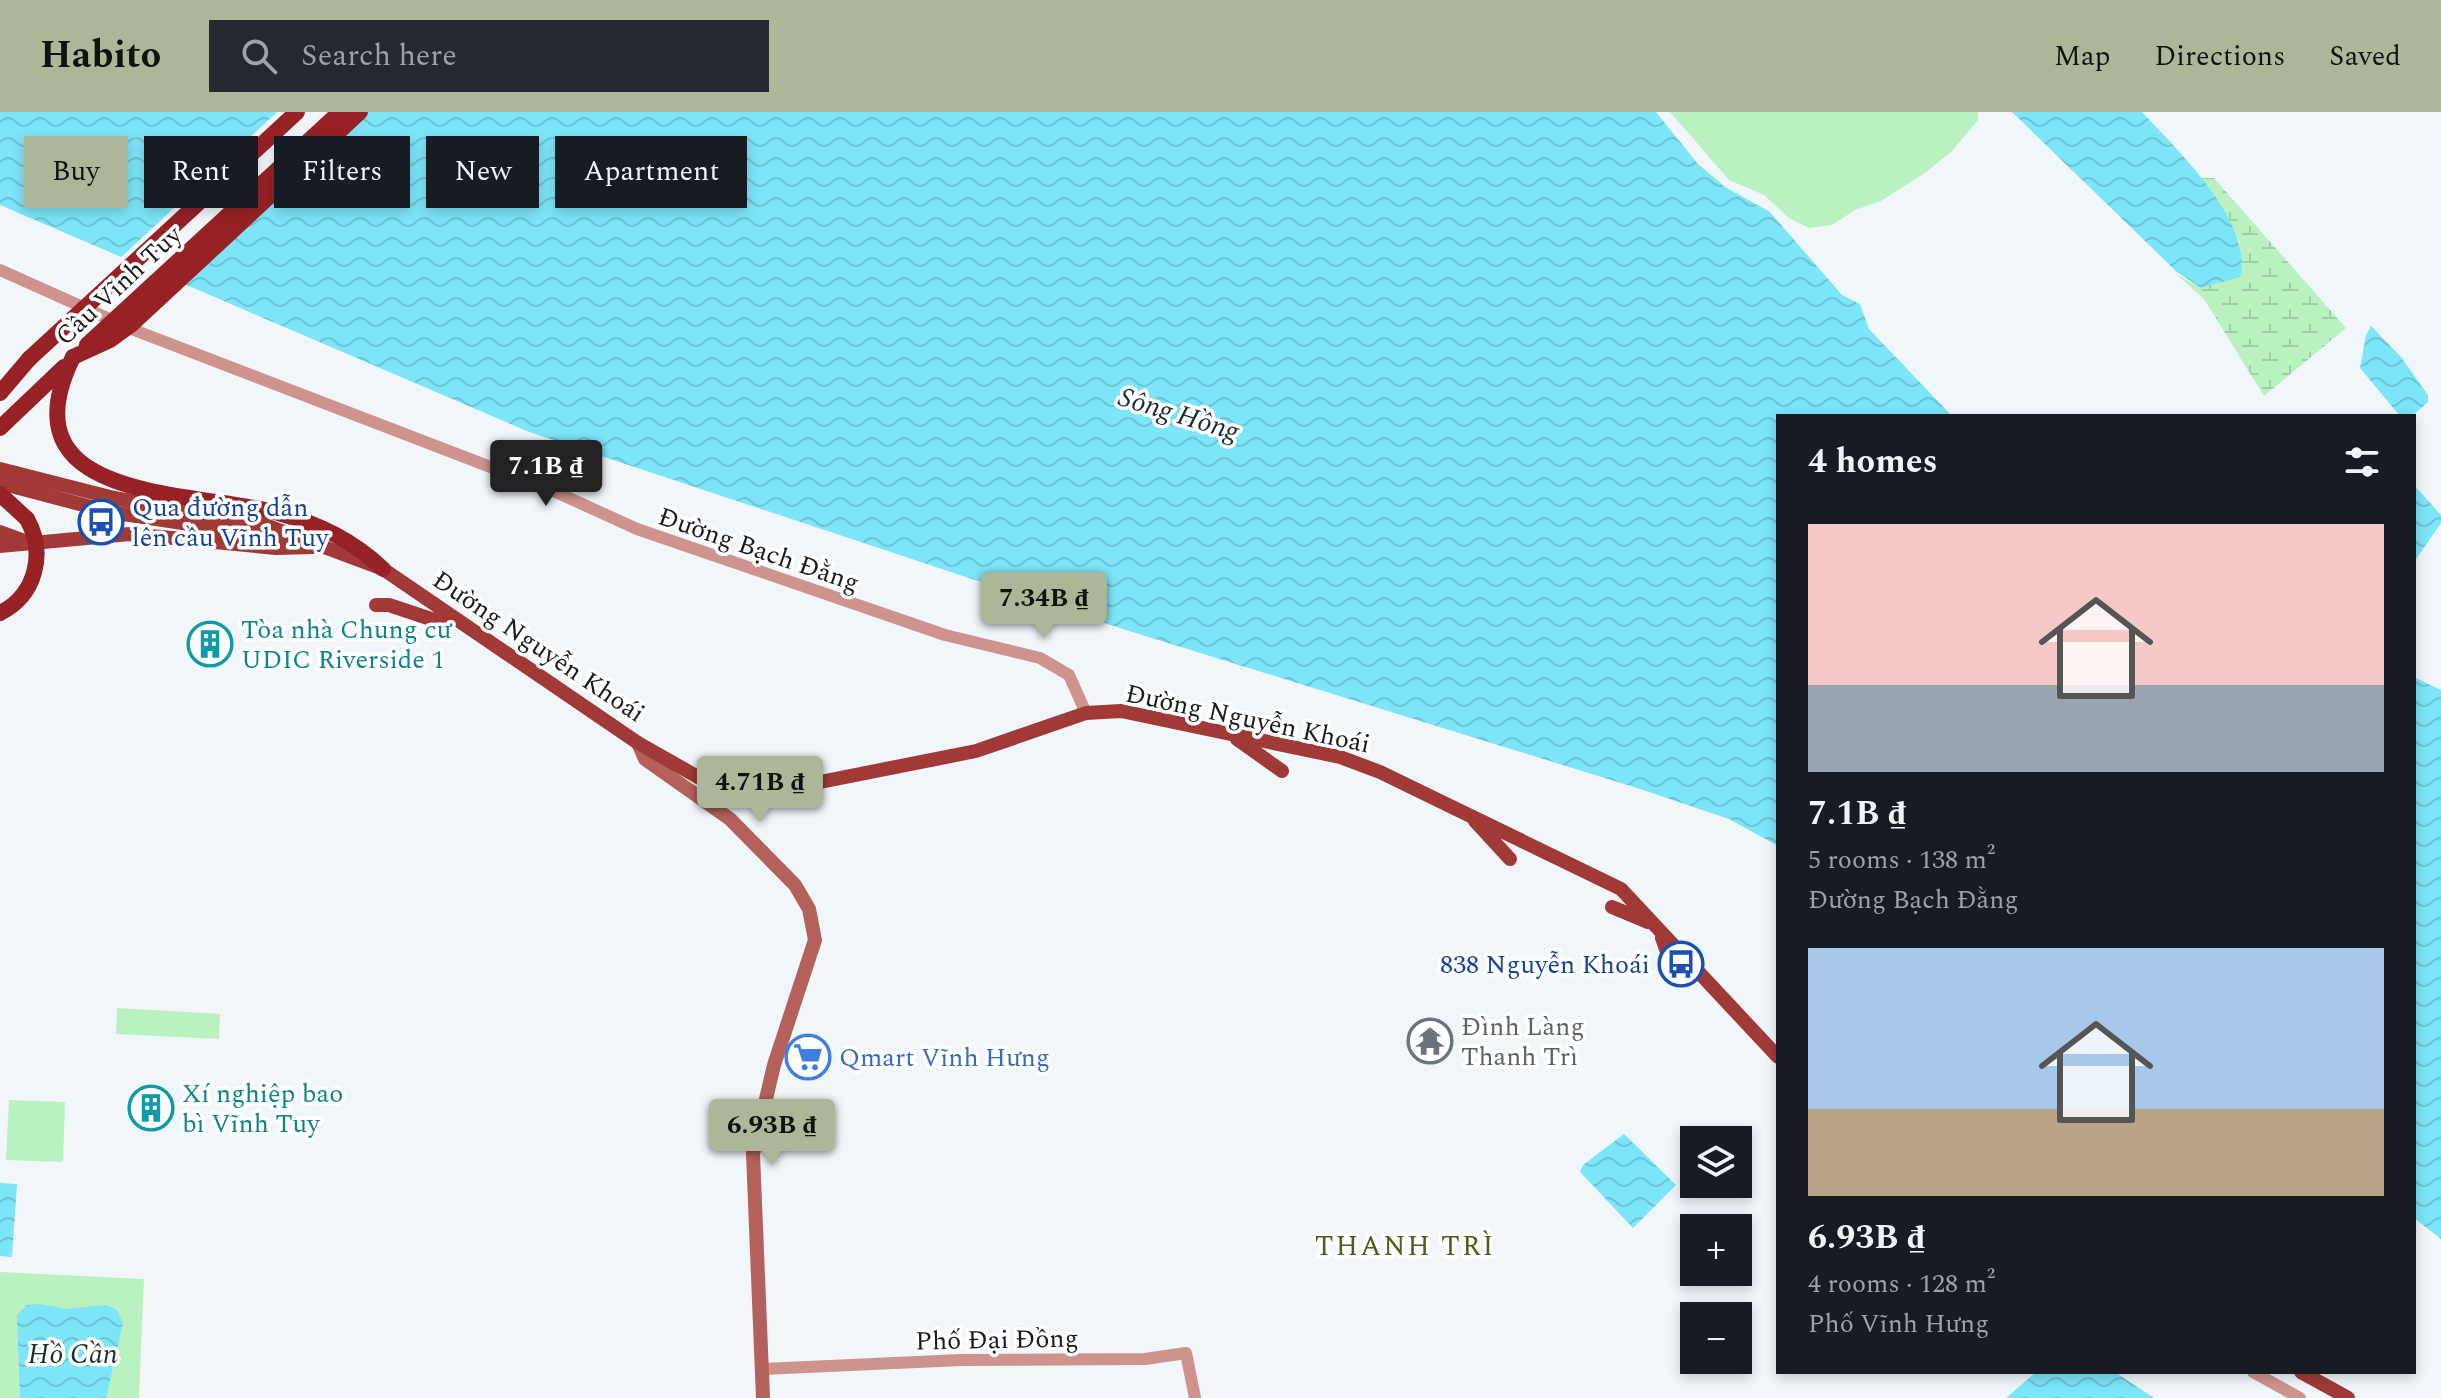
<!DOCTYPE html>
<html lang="en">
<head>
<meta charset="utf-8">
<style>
	body { margin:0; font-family:Spectral,serif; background:#242831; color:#f1f3f6; height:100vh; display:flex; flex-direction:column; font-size:30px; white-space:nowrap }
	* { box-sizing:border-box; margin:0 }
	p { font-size:26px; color:#9ea1a6 }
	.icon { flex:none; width:44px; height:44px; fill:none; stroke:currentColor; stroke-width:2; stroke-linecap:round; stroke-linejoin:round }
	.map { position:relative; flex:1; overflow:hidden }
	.drawer { position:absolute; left:1776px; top:302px; width:640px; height:960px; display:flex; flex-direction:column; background:#171b24; border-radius:0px; box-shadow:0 4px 12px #0003 }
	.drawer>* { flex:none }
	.banner { position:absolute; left:24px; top:24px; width:760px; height:72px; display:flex; gap:16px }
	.controls { position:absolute; left:1680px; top:1014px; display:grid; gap:16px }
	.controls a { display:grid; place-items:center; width:72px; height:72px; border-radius:0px; background:#171b24; box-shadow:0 4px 12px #0003; font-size:40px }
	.price { position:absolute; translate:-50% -68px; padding:0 18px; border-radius:8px; background:#abb796; color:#111; font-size:26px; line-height:52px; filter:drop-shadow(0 2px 4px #0008) }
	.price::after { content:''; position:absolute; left:50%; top:48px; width:24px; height:18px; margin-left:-12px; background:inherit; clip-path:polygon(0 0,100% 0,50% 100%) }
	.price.current { background:#222; color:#fff }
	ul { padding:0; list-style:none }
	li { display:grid; align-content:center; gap:16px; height:424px; padding:0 32px }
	li span { display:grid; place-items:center; height:248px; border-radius:0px; color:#555 }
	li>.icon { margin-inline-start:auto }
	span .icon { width:144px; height:144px; fill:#fffc; stroke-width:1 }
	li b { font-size:34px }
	h2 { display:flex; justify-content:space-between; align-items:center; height:96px; padding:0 32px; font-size:34px }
	.chip { padding:0 28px; border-radius:0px; background:#171b24; box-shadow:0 4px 12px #0003; font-size:28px; line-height:72px }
	.chip.current { background:#abb796; color:#111 }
	header { display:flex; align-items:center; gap:48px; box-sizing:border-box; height:112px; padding:0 40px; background:#abb796; color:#111 }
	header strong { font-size:38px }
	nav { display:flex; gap:44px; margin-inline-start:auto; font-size:28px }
	.search { width:560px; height:72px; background:#242831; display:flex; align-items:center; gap:20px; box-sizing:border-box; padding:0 28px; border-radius:0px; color:#9ea1a6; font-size:30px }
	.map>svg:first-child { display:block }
</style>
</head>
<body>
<header>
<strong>Habito</strong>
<div class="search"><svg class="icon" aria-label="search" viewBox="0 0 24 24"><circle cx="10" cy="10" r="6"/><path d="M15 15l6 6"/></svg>Search here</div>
<nav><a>Map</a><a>Directions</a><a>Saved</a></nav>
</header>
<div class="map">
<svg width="2441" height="1286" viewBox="0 0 2441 1286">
	<defs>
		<pattern id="wetland-marsh" width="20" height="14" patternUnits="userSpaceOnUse" patternTransform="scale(2)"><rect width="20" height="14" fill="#b9f2c0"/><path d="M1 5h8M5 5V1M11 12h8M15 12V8" fill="none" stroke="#9ecfa5"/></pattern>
		<pattern id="water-waves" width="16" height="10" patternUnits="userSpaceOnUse" patternTransform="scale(2)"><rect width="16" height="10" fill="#7ce5f8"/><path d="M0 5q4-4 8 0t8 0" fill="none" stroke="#6bc4d4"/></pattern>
	</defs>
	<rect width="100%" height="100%" fill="#f1f6fb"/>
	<!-- wetland -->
	<path fill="url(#wetland-marsh)" d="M2202 66H2214L2346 216 2264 284 2204 187 2176 162 2201 176 2240 131Z"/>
	<!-- green -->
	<path fill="#b9f2c0" d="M1670 0H1978V8L1952 39 1925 61 1881 89 1855 98 1832 113 1809 116 1789 106 1764 83 1729 68Z
		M117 896 220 902 219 927 116 922Z
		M9 988 65 990 63 1050 6 1048Z
		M0 1160 144 1167 139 1286H0Z"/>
	<!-- water -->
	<path fill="url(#water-waves)" d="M0 0H1656L1698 52 1725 75 1770 100 1842 183 1860 192 1869 217 1952 304H1778V734L1729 707 1637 676 1126 518 529 320 0 93Z
		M2012 0H2142C2177 38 2254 110 2240 165L2201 176 2177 160Z
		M2371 214 2401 245 2428 283V290L2412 304H2400L2360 256 2366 223Z
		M2414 373 2441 403V411L2414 450Z
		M2414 565 2441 578V1127L2414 1106Z
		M1624 1022 1676 1073 1633 1116 1580 1060 1583 1053Z
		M0 1071 17 1072 12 1145 0 1144Z
		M40 1192 66 1197 106 1193 117 1198 123 1211 106 1286H20L17 1203 27 1193Z
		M2036 1260H2115L2154 1286H2006Z"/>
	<!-- pier -->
	<path fill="#f1f6fb" d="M277 0H365L178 174 118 148Z"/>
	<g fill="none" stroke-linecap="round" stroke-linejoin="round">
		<!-- tertiary -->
		<path stroke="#ce938d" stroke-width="12" d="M0 158 134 218 558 381 637 417 945 523 1040 546 1069 563 1086 601
			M763 1257 961 1248 1145 1247 1186 1241 1195 1286
			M2253 1260 2300 1286"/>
		<!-- secondary -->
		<path stroke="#b5615b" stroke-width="14" d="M638 631 645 647 730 707 795 773 809 797 815 828 774 953 753 1042 763 1286"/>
		<!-- primary -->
		<path stroke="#a13a37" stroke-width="14" d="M0 357 114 386 260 411 383 457 638 631 719 677 745 682 770 680 976 639 1086 601 1121 599 1340 645 1380 660 1621 777 1778 945
			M0 371 110 400 282 426
			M0 420 22 428
			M0 434 130 422 276 436 314 435
			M376 493H389L437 509 446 503
			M1237 627 1282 659
			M1475 709 1510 747
			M1612 795 1648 810
			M1662 826 1675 863
			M2301 1260 2348 1286"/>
		<!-- trunk -->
		<path stroke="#972226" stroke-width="16" d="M73 245C0 394 200 378 282 402 321 413 353 429 383 457
			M0 281 29 247
			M0 316 64 255
			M0 382 27 407"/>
		<!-- trunk-bridge -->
		<path stroke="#972226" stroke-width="16" d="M87 233 340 0
			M73 245 110 228 132 212 360 0
			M29 247 297 0
			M0 501C36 483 46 441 27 407"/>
	</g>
	<!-- icons -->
	<defs>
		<g id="bus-ring" transform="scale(2.3)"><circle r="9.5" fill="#fff" stroke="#1a4fb4" stroke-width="1.5"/><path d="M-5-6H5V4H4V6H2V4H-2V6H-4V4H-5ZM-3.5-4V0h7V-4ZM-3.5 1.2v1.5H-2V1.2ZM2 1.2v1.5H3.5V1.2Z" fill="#1a4fb4"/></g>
		<g id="building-ring" transform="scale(2.3)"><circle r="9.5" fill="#fff" stroke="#0f9aa8" stroke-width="1.5"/><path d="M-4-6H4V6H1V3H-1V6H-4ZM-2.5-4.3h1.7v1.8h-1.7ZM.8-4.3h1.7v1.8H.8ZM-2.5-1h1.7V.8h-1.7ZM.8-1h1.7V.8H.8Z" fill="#0f9aa8"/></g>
		<g id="temple-ring" transform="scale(2.3)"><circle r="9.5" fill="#fff" stroke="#6b7280" stroke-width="1.5"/><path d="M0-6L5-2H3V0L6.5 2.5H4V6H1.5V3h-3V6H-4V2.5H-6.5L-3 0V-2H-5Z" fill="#6b7280"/></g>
		<g id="supermarket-ring" transform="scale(2.3)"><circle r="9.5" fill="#fff" stroke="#3f7fe0" stroke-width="1.5"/><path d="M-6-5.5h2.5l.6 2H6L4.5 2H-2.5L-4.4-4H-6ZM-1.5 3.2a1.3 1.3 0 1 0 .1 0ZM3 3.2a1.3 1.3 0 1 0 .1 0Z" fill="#3f7fe0"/></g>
	</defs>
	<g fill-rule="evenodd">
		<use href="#bus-ring" x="101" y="410"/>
		<use href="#building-ring" x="210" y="532"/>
		<use href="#bus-ring" x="1681" y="852"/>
		<use href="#temple-ring" x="1430" y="929"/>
		<use href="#supermarket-ring" x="808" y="945"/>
		<use href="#building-ring" x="151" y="996"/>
	</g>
	<g text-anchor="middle" stroke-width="7" stroke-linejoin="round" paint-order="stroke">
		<!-- street labels -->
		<g font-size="26" fill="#191b1d" stroke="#fff">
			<text transform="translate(118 173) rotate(-43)" y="9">Cầu Vĩnh Tuy</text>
			<text transform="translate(759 437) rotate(19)" y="9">Đường Bạch Đằng</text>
			<text transform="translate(539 534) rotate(34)" y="9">Đường Nguyễn Khoái</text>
			<text transform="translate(1248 606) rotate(12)" y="9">Đường Nguyễn Khoái</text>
			<text transform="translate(997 1227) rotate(-1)" y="9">Phố Đại Đồng</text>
		</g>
		<!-- transit labels -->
		<g font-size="26" fill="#164399" stroke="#fff" text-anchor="start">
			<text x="132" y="404">Qua đường dẫn<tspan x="132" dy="30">lên cầu Vĩnh Tuy</tspan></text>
			<text x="1650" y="861" text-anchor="end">838 Nguyễn Khoái</text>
		</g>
		<!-- culture labels -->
		<g font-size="26" fill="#0d838f" stroke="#fff" text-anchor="start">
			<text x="241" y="526">Tòa nhà Chung cư<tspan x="241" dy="30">UDIC Riverside 1</tspan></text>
			<text x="182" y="990">Xí nghiệp bao<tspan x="182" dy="30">bì Vĩnh Tuy</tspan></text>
		</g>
		<!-- worship labels -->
		<g font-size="26" fill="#5b616d" stroke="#fff" text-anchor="start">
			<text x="1461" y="923">Đình Làng<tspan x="1461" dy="30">Thanh Trì</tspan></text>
		</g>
		<!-- shop labels -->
		<g font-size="26" fill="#366cbe" stroke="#fff" text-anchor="start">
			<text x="839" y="954">Qmart Vĩnh Hưng</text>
		</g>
		<!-- water labels -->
		<g font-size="28" font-style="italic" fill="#1b2e32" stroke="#fff">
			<text transform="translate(1179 301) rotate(17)" y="10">Sông Hồng</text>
			<text x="73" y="1251">Hồ Cần</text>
		</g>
		<!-- neighbourhood labels -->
		<g font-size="28" letter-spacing="2" fill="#4b6119" stroke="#fff">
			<text x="1405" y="1143">THANH TRÌ</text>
		</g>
	</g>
</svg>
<div class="controls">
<a><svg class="icon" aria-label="layers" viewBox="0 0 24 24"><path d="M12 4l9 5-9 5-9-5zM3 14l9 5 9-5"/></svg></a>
<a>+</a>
<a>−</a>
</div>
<b class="price current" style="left:546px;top:396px">7.1B ₫</b>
<b class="price" style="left:1044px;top:528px">7.34B ₫</b>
<b class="price" style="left:760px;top:712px">4.71B ₫</b>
<b class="price" style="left:772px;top:1055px">6.93B ₫</b>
<div class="banner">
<a class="chip current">Buy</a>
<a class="chip">Rent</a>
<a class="chip">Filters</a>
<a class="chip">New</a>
<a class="chip">Apartment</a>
</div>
<section class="drawer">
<h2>4 homes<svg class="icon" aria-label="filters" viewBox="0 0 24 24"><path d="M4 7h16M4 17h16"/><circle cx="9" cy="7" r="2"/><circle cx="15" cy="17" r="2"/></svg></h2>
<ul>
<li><span style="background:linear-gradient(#f6c9c9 65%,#9aa5b1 0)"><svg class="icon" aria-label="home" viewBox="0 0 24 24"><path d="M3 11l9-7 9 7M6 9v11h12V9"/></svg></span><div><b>7.1B ₫</b><p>5 rooms · 138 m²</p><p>Đường Bạch Đằng</p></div></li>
<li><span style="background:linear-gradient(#a9c7e8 65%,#b9a48a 0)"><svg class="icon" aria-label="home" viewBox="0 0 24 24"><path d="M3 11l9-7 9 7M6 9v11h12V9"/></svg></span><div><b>6.93B ₫</b><p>4 rooms · 128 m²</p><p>Phố Vĩnh Hưng</p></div></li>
</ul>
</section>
</div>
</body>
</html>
